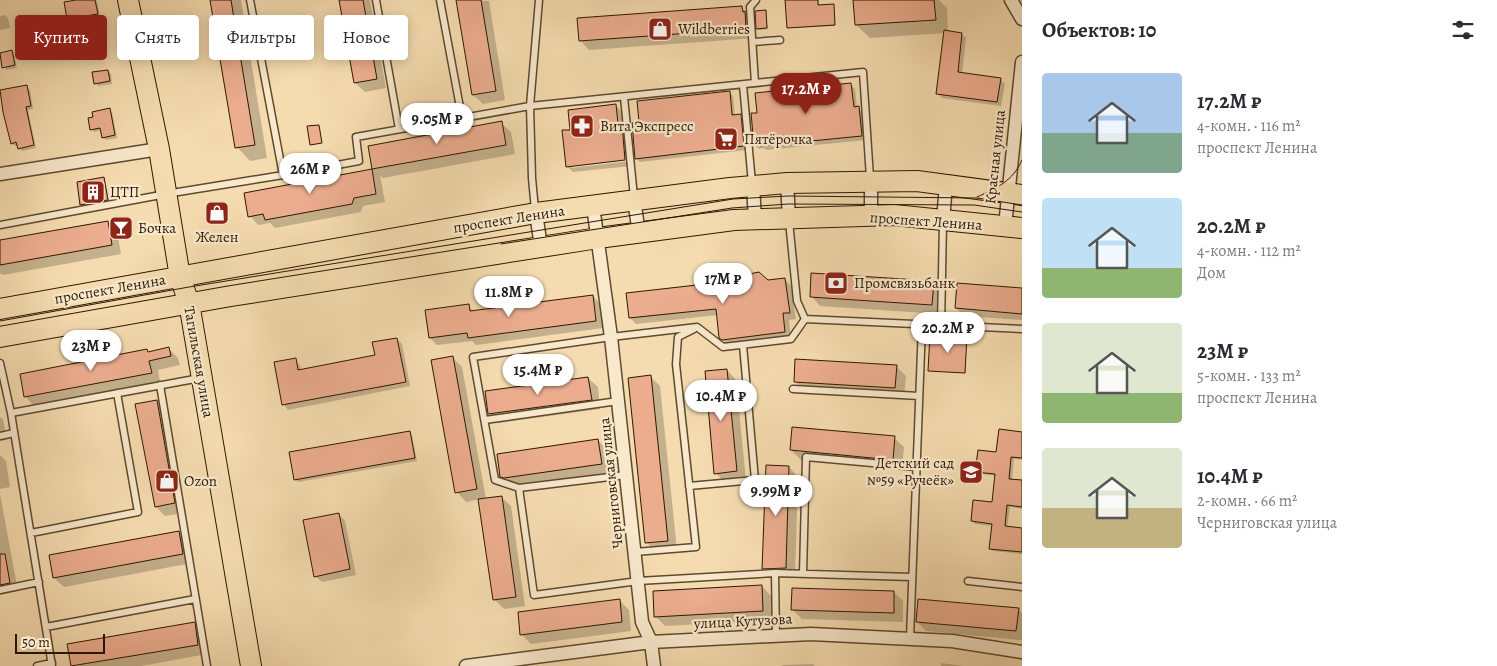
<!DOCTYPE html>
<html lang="ru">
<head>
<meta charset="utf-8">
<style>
	body { margin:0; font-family:Alegreya,serif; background:#f7f7f7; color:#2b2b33; height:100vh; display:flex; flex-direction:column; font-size:19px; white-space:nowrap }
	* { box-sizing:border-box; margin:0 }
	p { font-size:16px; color:#7c7c81 }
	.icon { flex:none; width:28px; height:28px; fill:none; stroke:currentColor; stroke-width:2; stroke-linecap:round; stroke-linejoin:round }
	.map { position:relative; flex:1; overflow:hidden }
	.panel { display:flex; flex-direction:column; background:#fff; width:475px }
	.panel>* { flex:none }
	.hud { position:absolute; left:15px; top:15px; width:475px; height:45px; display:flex; gap:10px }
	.scale { position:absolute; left:15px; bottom:12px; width:90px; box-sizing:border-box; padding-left:5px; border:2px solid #2c1801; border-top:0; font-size:14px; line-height:18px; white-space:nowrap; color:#2c1801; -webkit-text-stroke:4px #f8e8cc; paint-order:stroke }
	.price { position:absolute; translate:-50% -42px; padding:0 11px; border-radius:18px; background:#fff; color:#222; font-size:16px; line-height:32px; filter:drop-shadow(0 1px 2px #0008) }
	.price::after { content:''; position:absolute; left:50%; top:30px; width:15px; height:11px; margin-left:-8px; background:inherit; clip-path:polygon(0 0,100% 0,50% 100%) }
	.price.selected { background:#8f2418; color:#fff }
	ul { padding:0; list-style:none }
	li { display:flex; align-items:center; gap:15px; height:125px; padding:0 20px }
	li span { display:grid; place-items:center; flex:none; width:140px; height:100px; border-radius:5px; color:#555 }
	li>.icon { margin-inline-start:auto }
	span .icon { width:60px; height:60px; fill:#fffc; stroke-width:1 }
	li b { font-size:21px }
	h2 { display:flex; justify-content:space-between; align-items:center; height:60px; padding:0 20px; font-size:21px }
	.tag { padding:0 18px; border-radius:5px; background:#fff; box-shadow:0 2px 12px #0003; font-size:18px; line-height:45px }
	.tag.selected { background:#8f2418; color:#fff }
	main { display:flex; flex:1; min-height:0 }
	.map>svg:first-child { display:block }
</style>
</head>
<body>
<main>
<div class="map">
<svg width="1022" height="666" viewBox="0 0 1022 666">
	<rect width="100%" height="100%" fill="#f5dcb0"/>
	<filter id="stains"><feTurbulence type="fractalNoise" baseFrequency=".004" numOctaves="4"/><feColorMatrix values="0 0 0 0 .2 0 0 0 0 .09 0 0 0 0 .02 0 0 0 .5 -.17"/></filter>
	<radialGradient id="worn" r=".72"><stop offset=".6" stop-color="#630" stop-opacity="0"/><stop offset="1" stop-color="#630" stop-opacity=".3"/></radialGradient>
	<!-- shadow -->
	<path fill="#0003" d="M84 0 97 1 100 17 71 22 68 19Z
		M211 0H241L267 158 250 161 237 147Z
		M340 0H370L386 88 365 92 355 83Z
		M458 0 489 1 505 100 483 104 473 95Z
		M786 0H818L819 6H833L835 26 789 28Z
		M865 0H939L947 8 948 32 961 34 966 38 962 74 1000 79 1005 84 1001 106 942 98 938 94 945 33 870 38 856 25Z
		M742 8 754 22 755 38 589 50 580 40Z
		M765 11 768 29 759 30 758 29Z
		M5 15 8 18 10 28 0 30V16Z
		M102 36 104 39 106 48 92 51 90 48Z
		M11 52 14 55 17 68 7 70 4 67Z
		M108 71 111 74 112 84 98 86 96 83Z
		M851 85 855 89 857 108 863 112 866 140 766 150 764 148 759 149 755 145 759 114Z
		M27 87 30 90 33 109 28 110 36 148 22 151 18 145 15 146 12 143Z
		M729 92 733 96 735 116H740L744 120 747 150 640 162 636 158 640 123Z
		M616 106 622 112 624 127 627 131 630 158 571 165V168L630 161 631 166 573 172 567 166 571 131Z
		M109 110 112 112 117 138 106 140 103 137 102 130 94 132 92 129Z
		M501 123 511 132 515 154 383 178 380 175 385 202 363 206 361 212 275 228 270 223 258 225 250 216 246 194 373 170 369 147Z
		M104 178 109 201 83 205 82 204Z
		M108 223 117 232 121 254 3 275 0 273V241Z
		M785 279 791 286 796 319 789 320 791 338 727 344 720 337 718 315 636 324 630 318 697 287 699 289Z
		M933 283 943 292 941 314 820 306 811 296Z
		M1022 289V320L964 316 956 308Z
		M593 296 600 304 603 328 476 345 472 341 437 345 430 338 426 311 468 306 474 312Z
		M966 337V373L929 370Z
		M397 339 402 344 410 386 288 410 284 405 276 363 295 360 300 365 301 370 376 356Z
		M169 349 178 358 180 365 158 370 160 382 34 406 25 396 149 353Z
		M452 357 462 367 486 499 501 497 511 506 525 606 504 609 494 599 480 499 466 502 457 492Z
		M896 366 906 376 904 397 805 391 795 381Z
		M727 370 736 380 746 480 725 483 716 473Z
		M650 376 660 386 677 550 656 552 647 543Z
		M588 378 598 387 600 409 499 423 490 414 487 392Z
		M157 401 166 411 184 513 165 516 156 507Z
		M0 417 3 419 7 440 0 441Z
		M409 432 412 435 417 461 298 482 295 479Z
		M1022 433V460L1014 459 1012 480 1022 481V509L1010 507 1007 528 1022 529V554L993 551 990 548 993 526 975 524 972 521 993 504 996 476 980 474 977 471Z
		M894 438 904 447 902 469 801 460 791 450Z
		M598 440 607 450 611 473 515 487 511 486 502 476Z
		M0 455 6 461 10 487 0 489Z
		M789 467 798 477 795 577 773 578 764 568Z
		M0 494 18 591 0 595Z
		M339 514 345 521 356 575 322 582 315 576Z
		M179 532 188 542 192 563 64 587 54 578Z
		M762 586 771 596 772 620 665 626 655 616Z
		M894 592 903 601V622L802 619 793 610Z
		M619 600 629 610 631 631 531 644 522 635Z
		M1018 609 1022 613V640L926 631 917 622Z
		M194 623 204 633 207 654 141 666H72L69 645Z
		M941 663 963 666H941Z
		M813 664 815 666H782V665Z"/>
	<!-- building -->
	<path fill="#ecad8f" stroke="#2c1801" d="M76 0H95L98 14 67 19 64 2Z
		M210 0H231L255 145 235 148Z
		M339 0H363L377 79 354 83Z
		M456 0H481L496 91 472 95Z
		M785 0H818V5L834 4 835 25 787 28Z
		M853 0H934L936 20 855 25Z
		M742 6 743 12 745 11 746 29 579 41 577 18Z
		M766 10 767 28 756 29 755 11Z
		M944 30 962 33 958 72 1001 78 997 102 936 94Z
		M102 34 104 46 88 48 86 37Z
		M12 50 15 65 2 68 0 53Z
		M108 70 110 81 94 84 92 72Z
		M851 83 854 107 859 106 862 136 760 146V144L754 145 751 113H757L755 93Z
		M27 85 31 106 26 107 34 145 18 149 16 142 11 144 3 112 0 90Z
		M730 91 732 115 741 114 744 146 635 159 632 123 639 122 637 101Z
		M616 104 618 124H622L625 160 566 167 562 130H570L568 110Z
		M110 108 115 135 102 138 100 128 90 130 88 118 93 117 92 112Z
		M502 121 506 145 372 169 368 146Z
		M319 125 322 143 310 145 307 126Z
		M372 169 376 194 354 198 352 204 265 220 263 214 248 217 244 193Z
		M104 177 108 200 80 205 77 182Z
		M222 205 225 219 212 222 210 207Z
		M108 221 112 245 0 265V240Z
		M759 272 768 280 785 278 790 313H783L785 332 722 340 719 338 716 309 629 318 626 293 697 285V288L740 283 749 274Z
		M811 273 934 281 932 305 810 297Z
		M957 283 1022 288V314L955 308Z
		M593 295 596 321 468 338 467 333 429 338 425 310 469 304 470 311Z
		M930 334 967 336 965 373 928 371Z
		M397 338 406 382 282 405 274 362 296 358 298 370 375 355 372 342Z
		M169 347 171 356 149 361 152 373 24 397 20 374 147 349 148 352Z
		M453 356 477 489 455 493 431 360Z
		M795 359 897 365 895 388 794 382Z
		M727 369 737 471 714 474 705 371Z
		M651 375 668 541 645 543 628 378Z
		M588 377 592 400 488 414 485 391Z
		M157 400 175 503 155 507 135 404Z
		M792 427 895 436 893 460 790 450Z
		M999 429 1022 432V458L1011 457 1009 479 1022 480V507L1007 505 1005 526 1022 528V552L989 549 992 524 971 521 973 500 992 502 995 474 975 472 978 450 996 452Z
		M410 431 415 458 294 480 289 452Z
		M598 439 602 464 504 478 500 477 497 454Z
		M766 465 789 466 786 568 762 569Z
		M502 496 516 597 493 600 478 499Z
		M339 513 350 569 314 577 303 520Z
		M179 531 183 554 53 578 49 555Z
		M0 554H5L10 583 0 585Z
		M762 585 763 611 654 617 653 591Z
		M792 588 894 591V613L791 610Z
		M620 599 622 622 520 635 518 612Z
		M918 599 1019 608 1016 631 916 622Z
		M195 622 198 645 71 666 67 644Z"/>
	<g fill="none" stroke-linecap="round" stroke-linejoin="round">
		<!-- lane casing -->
		<g stroke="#5e492d" stroke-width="9">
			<path id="lane" d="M250 0 283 175
				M376 0 399 129
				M440 0 462 118
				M753 42 780 40
				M755 83 750 7 756 0
				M743 85 752 183
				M624 97 634 197
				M535 210 532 178 530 106 539 0
				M789 221 797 301 805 319
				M0 225 166 194 283 175 359 161 356 137 530 106 863 72 870 178
				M805 319 1022 329
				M941 326 943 222
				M0 363 11 413 52 666
				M160 385 207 666
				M793 389 919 396
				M11 413 200 378
				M485 420 618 401
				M0 436 14 433
				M626 475 519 488 495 480 473 357 611 337 697 327 723 347 791 339 805 319
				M689 486 755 480 743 345
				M519 488 534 595 638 581 775 573 912 577
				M31 533 138 512 117 393
				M635 552 696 547 676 364 678 337 694 329
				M775 573 776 636
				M803 574 806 457 916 467
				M968 581 1022 587
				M0 590 39 582
				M46 627 195 599
				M910 638 922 325
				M37 666 52 663"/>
		</g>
		<!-- street casing -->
		<g stroke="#5e492d" stroke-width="15">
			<path id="street" d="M1011 0 1022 19
				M0 174 159 149
				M871 182V216
				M787 183 789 218
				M753 186 755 219
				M634 200 639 233
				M593 206 611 337 642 622 651 642 654 666
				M536 213 541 247
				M943 220 946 185
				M1005 226 1022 62
				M466 666 651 642 811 634 952 641 1022 652"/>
		</g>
		<!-- primary casing -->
		<g stroke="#2c1801" stroke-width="22">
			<path id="primary" d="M128 0 159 149 180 277 189 303 251 666
				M0 309 536 213 730 188 787 183 917 181 1022 195
				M0 337 231 296 598 238 734 220 894 215 1022 228"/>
		</g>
		<!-- lane -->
		<use href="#lane" stroke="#f8e8cc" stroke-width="6"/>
		<!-- street -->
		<use href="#street" stroke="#f8e8cc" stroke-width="12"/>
		<!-- primary -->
		<use href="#primary" stroke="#f5dcb0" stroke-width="20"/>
		<!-- tram -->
		<path stroke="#2c1801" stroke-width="1" d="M977 197C997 188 1013 181 1022 160
			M501 244 732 208 788 204 974 205 1022 212
			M0 321 189 287 733 199 788 196 977 198 1022 205"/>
	</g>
	<!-- icons -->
	<defs>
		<g id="shop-square" transform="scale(1.25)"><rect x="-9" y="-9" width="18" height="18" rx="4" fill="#8f2418" stroke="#f8e8cc"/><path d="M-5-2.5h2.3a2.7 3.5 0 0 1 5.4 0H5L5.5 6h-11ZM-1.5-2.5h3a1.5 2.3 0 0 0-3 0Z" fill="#fff"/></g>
		<g id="pharmacy-square" transform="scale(1.25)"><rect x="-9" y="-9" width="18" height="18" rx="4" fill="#8f2418" stroke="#f8e8cc"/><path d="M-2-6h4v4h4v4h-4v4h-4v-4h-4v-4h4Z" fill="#fff"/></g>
		<g id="supermarket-square" transform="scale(1.25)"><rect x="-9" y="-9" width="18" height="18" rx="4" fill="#8f2418" stroke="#f8e8cc"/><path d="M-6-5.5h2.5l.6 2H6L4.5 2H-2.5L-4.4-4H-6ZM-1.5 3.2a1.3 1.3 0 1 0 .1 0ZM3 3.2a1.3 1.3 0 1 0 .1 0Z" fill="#fff"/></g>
		<g id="building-square" transform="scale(1.25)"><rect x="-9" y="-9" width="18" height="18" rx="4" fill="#8f2418" stroke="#f8e8cc"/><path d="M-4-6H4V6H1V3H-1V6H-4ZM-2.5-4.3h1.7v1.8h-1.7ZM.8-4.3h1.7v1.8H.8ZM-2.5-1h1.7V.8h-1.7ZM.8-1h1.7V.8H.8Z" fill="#fff"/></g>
		<g id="bar-square" transform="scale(1.25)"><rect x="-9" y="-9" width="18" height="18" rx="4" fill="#8f2418" stroke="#f8e8cc"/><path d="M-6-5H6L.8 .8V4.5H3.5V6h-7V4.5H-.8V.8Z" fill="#fff"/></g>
		<g id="bank-square" transform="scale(1.25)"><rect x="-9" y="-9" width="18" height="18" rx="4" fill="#8f2418" stroke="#f8e8cc"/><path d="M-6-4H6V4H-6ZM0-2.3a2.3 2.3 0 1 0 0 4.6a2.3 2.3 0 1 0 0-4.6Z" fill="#fff"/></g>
		<g id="school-square" transform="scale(1.25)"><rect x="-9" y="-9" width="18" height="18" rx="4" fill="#8f2418" stroke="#f8e8cc"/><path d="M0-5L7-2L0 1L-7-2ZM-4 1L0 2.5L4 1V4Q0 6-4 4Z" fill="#fff"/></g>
	</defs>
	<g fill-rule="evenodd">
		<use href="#shop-square" x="660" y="29"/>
		<use href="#pharmacy-square" x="582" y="126"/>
		<use href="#supermarket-square" x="726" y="139"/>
		<use href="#building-square" x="93" y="192"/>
		<use href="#shop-square" x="217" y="213"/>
		<use href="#bar-square" x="121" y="228"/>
		<use href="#bank-square" x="836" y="283"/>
		<use href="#school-square" x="971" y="472"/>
		<use href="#shop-square" x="167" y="481"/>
	</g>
	<g text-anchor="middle" stroke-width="4.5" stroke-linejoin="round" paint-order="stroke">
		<!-- poi labels -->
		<g font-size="15" fill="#2c1801" stroke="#f8e8cc" text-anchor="start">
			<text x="678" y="34">Wildberries</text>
			<text x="600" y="131">Вита Экспресс</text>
			<text x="744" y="144">Пятёрочка</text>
			<text x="110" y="197">ЦТП</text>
			<text x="138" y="233">Бочка</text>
			<text x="217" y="242" text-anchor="middle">Желен</text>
			<text x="854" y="288">Промсвязьбанк</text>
			<text x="954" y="468" text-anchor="end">Детский сад<tspan x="954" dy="17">№59 «Ручеёк»</tspan></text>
			<text x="184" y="486">Ozon</text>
		</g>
		<!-- street labels -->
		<g font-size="15" fill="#2c1801" stroke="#f8e8cc">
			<text transform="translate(995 157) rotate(-84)" y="5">Красная улица</text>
			<text transform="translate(509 219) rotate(-9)" y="5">проспект Ленина</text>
			<text transform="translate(926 221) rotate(4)" y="5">проспект Ленина</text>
			<text transform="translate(110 289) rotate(-10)" y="5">проспект Ленина</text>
			<text transform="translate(199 362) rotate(80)" y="5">Тагильская улица</text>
			<text transform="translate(611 483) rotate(-96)" y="5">Черниговская улица</text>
			<text transform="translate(743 621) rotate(-3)" y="5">улица Кутузова</text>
		</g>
	</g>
	<rect width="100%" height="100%" filter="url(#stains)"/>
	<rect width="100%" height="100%" fill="url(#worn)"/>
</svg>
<div class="scale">50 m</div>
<b class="price selected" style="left:806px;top:115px">17.2M ₽</b>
<b class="price" style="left:437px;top:145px">9.05M ₽</b>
<b class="price" style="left:310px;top:195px">26M ₽</b>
<b class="price" style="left:723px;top:305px">17M ₽</b>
<b class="price" style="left:509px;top:318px">11.8M ₽</b>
<b class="price" style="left:948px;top:354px">20.2M ₽</b>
<b class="price" style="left:91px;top:372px">23M ₽</b>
<b class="price" style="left:538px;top:396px">15.4M ₽</b>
<b class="price" style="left:721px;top:422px">10.4M ₽</b>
<b class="price" style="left:776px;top:517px">9.99M ₽</b>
<div class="hud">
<a class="tag selected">Купить</a>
<a class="tag">Снять</a>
<a class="tag">Фильтры</a>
<a class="tag">Новое</a>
</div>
</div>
<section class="panel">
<h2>Объектов: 10<svg class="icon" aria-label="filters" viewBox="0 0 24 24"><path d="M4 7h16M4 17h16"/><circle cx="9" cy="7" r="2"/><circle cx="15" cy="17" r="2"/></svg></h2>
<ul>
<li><span style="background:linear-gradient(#a9c7e8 60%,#7fa58c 0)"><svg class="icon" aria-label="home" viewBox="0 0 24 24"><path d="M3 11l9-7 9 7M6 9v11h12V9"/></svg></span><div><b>17.2M ₽</b><p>4-комн. · 116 m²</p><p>проспект Ленина</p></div></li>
<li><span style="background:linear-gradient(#bfe0f5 70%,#8fb573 0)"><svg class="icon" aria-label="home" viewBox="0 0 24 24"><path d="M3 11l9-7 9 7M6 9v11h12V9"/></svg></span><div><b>20.2M ₽</b><p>4-комн. · 112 m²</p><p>Дом</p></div></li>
<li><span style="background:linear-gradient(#dfe7d0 70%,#8fb573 0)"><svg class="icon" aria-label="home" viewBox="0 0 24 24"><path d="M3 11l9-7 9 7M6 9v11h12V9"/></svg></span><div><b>23M ₽</b><p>5-комн. · 133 m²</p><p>проспект Ленина</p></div></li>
<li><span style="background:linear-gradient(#dfe7d0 60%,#c2b280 0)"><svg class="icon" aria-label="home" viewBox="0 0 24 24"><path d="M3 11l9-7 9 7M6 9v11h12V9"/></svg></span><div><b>10.4M ₽</b><p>2-комн. · 66 m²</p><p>Черниговская улица</p></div></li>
</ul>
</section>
</main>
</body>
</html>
